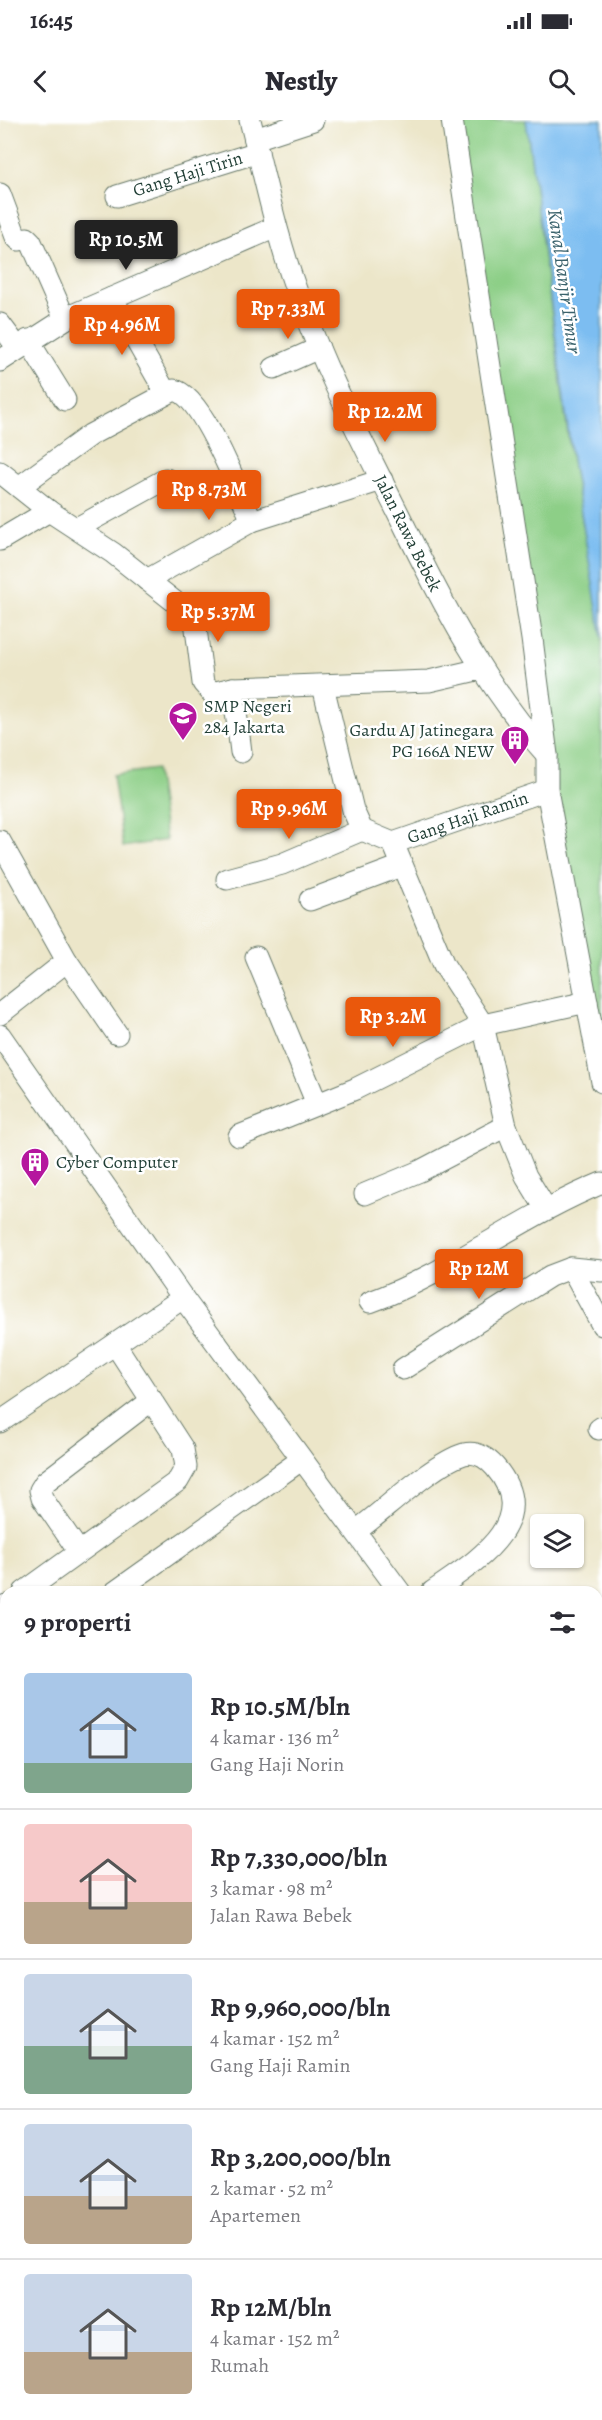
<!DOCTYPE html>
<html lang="id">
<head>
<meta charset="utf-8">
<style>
	body { margin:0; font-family:Alegreya,serif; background:#f2f2f3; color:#2b2b33; height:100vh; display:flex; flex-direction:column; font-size:22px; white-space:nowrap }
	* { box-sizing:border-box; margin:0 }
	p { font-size:20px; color:#7c7c81 }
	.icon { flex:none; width:33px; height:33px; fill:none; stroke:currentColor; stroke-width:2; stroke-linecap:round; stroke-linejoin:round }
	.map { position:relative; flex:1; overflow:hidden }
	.side { position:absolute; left:0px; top:1466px; width:603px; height:836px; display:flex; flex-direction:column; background:#fff; border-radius:18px 18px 0 0; box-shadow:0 2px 4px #0004 }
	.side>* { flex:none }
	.fabs { position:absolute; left:530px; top:1394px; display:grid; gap:12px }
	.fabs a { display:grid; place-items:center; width:54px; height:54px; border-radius:6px; background:#fff; box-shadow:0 2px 4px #0004; font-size:30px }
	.price { position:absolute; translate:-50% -51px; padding:0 14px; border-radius:6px; background:#ea580c; color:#fff; font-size:20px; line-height:39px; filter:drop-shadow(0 2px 3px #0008) }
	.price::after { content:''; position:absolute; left:50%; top:36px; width:18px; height:14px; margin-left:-9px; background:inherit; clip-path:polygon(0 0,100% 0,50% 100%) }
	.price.current { background:#222; color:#fff }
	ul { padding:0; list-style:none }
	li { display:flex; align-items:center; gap:18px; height:150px; padding:0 24px }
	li+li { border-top:2px solid #e1e1e2 }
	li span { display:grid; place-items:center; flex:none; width:168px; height:120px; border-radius:6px; color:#555 }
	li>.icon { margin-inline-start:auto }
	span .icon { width:72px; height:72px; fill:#fffc; stroke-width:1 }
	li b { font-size:26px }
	h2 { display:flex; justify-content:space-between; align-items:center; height:72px; padding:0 24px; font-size:26px }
	.status { display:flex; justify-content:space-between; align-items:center; height:42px; padding:0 30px; background:#fff; direction:ltr }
	.status svg { height:16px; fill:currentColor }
	header { display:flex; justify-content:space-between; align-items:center; height:78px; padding:0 24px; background:#fff; font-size:27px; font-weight:800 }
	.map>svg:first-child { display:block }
</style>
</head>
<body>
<div class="status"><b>16:45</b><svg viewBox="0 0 49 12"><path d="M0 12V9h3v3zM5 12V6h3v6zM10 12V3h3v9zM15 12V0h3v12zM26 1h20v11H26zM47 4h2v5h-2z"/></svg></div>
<header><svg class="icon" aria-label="back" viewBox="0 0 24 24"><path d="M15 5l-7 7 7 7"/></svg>Nestly<svg class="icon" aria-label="search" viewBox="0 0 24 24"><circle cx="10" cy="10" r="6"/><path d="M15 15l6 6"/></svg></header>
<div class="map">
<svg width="602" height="2300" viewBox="0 0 602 2300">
	<rect width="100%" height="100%" fill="#fff"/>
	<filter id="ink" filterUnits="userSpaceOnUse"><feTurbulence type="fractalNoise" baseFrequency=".0167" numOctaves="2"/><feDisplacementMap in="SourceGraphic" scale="12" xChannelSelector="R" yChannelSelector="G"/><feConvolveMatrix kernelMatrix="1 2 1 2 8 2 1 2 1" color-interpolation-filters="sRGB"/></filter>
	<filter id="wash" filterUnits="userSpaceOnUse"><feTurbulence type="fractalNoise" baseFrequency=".008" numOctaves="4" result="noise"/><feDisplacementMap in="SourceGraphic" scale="24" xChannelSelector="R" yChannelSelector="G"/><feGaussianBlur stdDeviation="1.35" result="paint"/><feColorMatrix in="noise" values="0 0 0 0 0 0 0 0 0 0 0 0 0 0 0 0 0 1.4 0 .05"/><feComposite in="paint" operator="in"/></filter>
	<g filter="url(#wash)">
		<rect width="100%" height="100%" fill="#ece6c9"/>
		<!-- green -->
		<path fill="#8dcf87" stroke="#56865e" stroke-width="1.5" d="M451 0H526L569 323 602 516V962Z
			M156 649 166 720 123 727 113 655Z"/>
		<!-- water -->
		<path fill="#7bbdf1" stroke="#4d7d92" stroke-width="1.5" d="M526 0H602V518L572 339Z"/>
	</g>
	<g filter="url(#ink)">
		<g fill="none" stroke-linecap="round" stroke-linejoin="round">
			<!-- minor casing -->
			<g stroke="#677868" stroke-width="23">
				<g id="minor">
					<path id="s1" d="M250 0C265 59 277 118 298 175 325 251 364 325 400 397 441 481 484 565 547 635"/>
					<path d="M452 0 532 519 547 635V670L602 962"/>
					<path d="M255 19 313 0"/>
					<path d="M0 74 16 117 19 120 27 118 31 122 65 199"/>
					<path id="s2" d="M117 76 258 32"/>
					<path d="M112 178 166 273"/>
					<path d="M0 204 18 228"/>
					<path d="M28 220 65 280"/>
					<path d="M0 241 70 196 276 107"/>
					<path d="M274 248 319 228"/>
					<path d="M0 352 49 391 113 433 189 493 195 501 203 563 212 573 233 568 429 561 481 549"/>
					<path d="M19 367 90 315 174 270C203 275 240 375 252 401"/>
					<path d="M77 408 166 359"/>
					<path d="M0 420 49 391"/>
					<path d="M147 460 252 401 382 360"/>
					<path id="s3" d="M323 566 353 690 362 710 393 723 547 670"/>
					<path d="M233 568 241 632"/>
					<path d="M0 721 67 841 0 894"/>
					<path d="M393 723 444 845 483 905 506 1006 526 1056 546 1089"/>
					<path d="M227 759 282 744 362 710"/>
					<path d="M310 780 401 746"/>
					<path d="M256 837 317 984"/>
					<path d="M67 841 117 914"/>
					<path d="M0 915 183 1178 400 1472"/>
					<path d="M239 1016 355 969 483 905 587 882"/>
					<path d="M365 1074 420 1051 506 1006"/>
					<path d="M571 1148 602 1205"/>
					<path d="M370 1182C452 1152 521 1096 602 1063"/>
					<path d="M403 1249 550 1156 571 1148 602 1151"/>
					<path d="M0 1302 183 1178"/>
					<path d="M599 1309 602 1307"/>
					<path d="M356 1411C385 1390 432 1344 464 1334 477 1331 487 1338 495 1347 543 1403 473 1443 432 1472"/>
					<path d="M79 1432 42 1378 40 1370 45 1362 152 1280"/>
					<path d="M24 1472 178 1361 186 1347 183 1329 115 1224"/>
					<path d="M115 1472 301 1340"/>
					<path d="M0 1489 6 1485"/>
					<path d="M0 1552 6 1548"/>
					<path d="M597 1889 602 1964"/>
					<path d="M0 1949 6 1945"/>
					<path d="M597 2183 602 2179"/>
					<path d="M504 2295 507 2300"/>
					<path d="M80 2300 87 2295"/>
					<path d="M427 2300 434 2295"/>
					<path d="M600 2300 602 2298"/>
				</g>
			</g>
			<!-- minor -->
			<use href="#minor" stroke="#fff" stroke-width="21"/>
		</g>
	</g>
	<!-- icons -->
	<defs>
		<g id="school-pin" transform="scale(1.5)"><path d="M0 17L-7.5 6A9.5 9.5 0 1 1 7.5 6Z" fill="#b5179e" stroke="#fff"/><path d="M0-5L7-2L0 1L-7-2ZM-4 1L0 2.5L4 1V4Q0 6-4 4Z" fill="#fff"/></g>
		<g id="building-pin" transform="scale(1.5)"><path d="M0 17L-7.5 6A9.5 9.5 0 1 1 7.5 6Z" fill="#b5179e" stroke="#fff"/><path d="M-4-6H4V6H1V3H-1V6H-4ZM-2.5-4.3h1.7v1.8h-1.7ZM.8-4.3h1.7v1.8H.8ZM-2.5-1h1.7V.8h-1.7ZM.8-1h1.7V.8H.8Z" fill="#fff"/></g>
	</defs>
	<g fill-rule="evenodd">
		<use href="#school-pin" x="183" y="596"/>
		<use href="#building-pin" x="515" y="620"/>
		<use href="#building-pin" x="35" y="1042"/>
	</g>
	<g text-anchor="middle" stroke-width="5" stroke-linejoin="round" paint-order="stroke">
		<!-- street labels -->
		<g font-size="18" fill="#1f3d34" stroke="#fff">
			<text dy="6" stroke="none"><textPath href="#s2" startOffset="74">Gang Haji Tirin</textPath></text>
			<text dy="6" stroke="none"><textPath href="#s1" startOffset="444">Jalan Rawa Bebek</textPath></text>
			<text dy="6" stroke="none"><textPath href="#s3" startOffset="262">Gang Haji Ramin</textPath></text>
		</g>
		<!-- poi labels -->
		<g font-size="18" fill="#1f3d34" stroke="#fff" text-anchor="start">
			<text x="204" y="592">SMP Negeri<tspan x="204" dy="21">284 Jakarta</tspan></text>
			<text x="494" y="616" text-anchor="end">Gardu AJ Jatinegara<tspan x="494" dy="21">PG 166A NEW</tspan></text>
			<text x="56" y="1048">Cyber Computer</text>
		</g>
		<!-- water labels -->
		<g font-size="20" font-style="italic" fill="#3b636d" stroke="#fff">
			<text transform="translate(565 161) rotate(82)" y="7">Kanal Banjir Timur</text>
		</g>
	</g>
</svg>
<div class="fabs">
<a><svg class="icon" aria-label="layers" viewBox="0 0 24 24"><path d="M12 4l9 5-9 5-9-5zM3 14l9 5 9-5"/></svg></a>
</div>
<b class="price current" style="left:126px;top:151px">Rp 10.5M</b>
<b class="price" style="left:288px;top:220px">Rp 7.33M</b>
<b class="price" style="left:122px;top:236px">Rp 4.96M</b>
<b class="price" style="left:385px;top:323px">Rp 12.2M</b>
<b class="price" style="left:209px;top:401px">Rp 8.73M</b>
<b class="price" style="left:218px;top:523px">Rp 5.37M</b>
<b class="price" style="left:289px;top:720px">Rp 9.96M</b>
<b class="price" style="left:393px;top:928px">Rp 3.2M</b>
<b class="price" style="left:479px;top:1180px">Rp 12M</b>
<section class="side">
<h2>9 properti<svg class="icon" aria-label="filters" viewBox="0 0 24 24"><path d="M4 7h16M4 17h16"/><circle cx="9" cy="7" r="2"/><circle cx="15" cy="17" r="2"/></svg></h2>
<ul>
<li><span style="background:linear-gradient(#a9c7e8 75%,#7fa58c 0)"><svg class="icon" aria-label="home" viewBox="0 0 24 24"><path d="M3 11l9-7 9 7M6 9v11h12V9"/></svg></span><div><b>Rp 10.5M/bln</b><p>4 kamar · 136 m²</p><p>Gang Haji Norin</p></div></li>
<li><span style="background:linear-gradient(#f6c9c9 65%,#b9a48a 0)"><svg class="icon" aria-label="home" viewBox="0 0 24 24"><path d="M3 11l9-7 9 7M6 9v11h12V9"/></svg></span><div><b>Rp 7,330,000/bln</b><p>3 kamar · 98 m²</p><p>Jalan Rawa Bebek</p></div></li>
<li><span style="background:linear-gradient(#c9d6e8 60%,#7fa58c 0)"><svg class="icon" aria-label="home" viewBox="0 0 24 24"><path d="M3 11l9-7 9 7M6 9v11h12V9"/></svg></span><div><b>Rp 9,960,000/bln</b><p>4 kamar · 152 m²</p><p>Gang Haji Ramin</p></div></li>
<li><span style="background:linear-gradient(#c9d6e8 60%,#b9a48a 0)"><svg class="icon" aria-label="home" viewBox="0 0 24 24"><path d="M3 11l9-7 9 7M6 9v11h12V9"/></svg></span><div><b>Rp 3,200,000/bln</b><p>2 kamar · 52 m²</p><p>Apartemen</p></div></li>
<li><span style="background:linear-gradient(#c9d6e8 65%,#b9a48a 0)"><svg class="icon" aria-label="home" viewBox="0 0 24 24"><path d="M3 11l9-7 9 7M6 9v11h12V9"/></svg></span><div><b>Rp 12M/bln</b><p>4 kamar · 152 m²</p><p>Rumah</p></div></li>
</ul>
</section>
</div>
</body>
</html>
